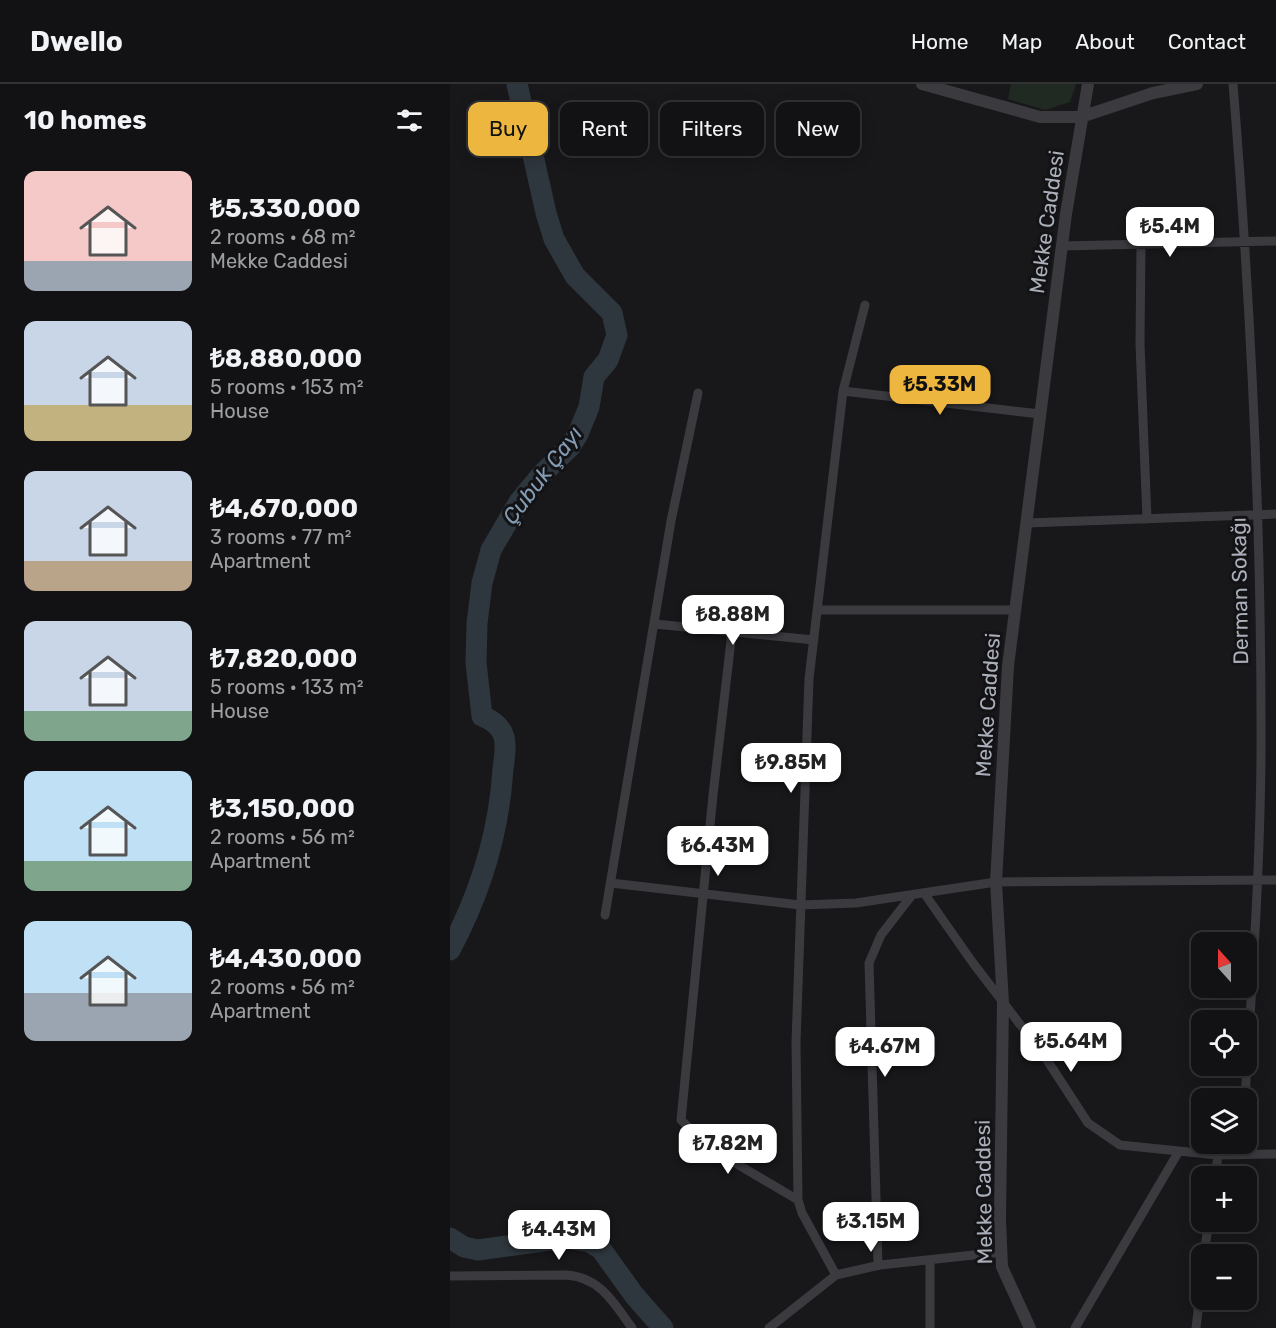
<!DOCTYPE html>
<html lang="en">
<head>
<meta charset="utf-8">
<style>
	body { margin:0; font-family:Rubik,sans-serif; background:#1b1b1d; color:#f1f3f6; height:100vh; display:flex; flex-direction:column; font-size:22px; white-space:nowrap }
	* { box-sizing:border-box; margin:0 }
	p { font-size:20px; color:#9c9ea0 }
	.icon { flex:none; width:33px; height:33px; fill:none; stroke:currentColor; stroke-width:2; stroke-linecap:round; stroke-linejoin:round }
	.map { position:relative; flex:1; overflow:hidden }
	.sheet { display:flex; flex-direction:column; background:#121214; width:450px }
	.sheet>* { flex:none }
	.top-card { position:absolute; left:18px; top:18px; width:570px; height:54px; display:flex; gap:12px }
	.needle { width:39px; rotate:339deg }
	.controls { position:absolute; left:741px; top:848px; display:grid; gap:12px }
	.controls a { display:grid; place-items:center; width:66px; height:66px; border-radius:12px; background:#121214; box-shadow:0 3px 15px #0003,0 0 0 2px #313234; font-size:30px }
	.price { position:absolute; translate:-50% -51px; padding:0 14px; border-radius:12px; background:#fff; color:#222; font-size:20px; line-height:39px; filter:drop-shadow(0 2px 3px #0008) }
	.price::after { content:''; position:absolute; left:50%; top:36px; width:18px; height:14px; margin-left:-9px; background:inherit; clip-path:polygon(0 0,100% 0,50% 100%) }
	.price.active { background:#edb63e; color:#111 }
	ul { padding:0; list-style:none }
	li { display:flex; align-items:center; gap:18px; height:150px; padding:0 24px }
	li span { display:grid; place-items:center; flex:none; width:168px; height:120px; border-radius:12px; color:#555 }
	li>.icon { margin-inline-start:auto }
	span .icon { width:72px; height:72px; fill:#fffc; stroke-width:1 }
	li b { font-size:26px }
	h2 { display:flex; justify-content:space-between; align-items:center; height:72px; padding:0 24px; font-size:26px }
	.chip { padding:0 21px; border-radius:12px; background:#121214; box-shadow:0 3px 15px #0003,0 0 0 2px #313234; font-size:21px; line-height:54px }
	.chip.active { background:#edb63e; color:#111 }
	header { display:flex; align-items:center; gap:36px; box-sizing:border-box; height:84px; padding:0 30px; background:#121214; border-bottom:2px solid #313234 }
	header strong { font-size:28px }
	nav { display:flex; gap:33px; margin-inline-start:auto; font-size:21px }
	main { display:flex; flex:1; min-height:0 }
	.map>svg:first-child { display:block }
</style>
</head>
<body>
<header>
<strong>Dwello</strong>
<nav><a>Home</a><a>Map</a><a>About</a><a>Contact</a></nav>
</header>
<main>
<section class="sheet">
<h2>10 homes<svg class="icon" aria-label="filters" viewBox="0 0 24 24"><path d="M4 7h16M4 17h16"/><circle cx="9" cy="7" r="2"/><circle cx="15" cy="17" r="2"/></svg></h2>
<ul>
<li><span style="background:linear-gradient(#f6c9c9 75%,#9aa5b1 0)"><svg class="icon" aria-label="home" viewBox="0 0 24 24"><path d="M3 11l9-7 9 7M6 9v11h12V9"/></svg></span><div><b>₺5,330,000</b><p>2 rooms · 68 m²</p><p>Mekke Caddesi</p></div></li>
<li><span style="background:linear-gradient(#c9d6e8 70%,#c2b280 0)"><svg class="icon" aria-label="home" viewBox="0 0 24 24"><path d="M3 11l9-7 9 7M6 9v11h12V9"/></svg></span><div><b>₺8,880,000</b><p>5 rooms · 153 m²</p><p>House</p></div></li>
<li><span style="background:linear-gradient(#c9d6e8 75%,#b9a48a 0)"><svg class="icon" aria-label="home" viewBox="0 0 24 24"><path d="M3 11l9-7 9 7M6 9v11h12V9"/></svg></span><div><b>₺4,670,000</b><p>3 rooms · 77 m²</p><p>Apartment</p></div></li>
<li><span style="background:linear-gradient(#c9d6e8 75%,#7fa58c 0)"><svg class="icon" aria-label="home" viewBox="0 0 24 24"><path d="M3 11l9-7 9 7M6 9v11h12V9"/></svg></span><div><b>₺7,820,000</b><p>5 rooms · 133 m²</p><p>House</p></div></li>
<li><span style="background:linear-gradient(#bfe0f5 75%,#7fa58c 0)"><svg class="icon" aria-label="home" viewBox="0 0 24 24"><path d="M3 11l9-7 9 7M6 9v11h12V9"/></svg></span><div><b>₺3,150,000</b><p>2 rooms · 56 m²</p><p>Apartment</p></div></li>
<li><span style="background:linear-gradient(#bfe0f5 60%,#9aa5b1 0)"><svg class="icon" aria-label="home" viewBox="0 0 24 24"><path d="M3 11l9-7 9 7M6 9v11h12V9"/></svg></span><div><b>₺4,430,000</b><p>2 rooms · 56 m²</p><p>Apartment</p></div></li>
</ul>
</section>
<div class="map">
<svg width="826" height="1244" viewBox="0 0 826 1244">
	<rect width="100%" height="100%" fill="#18181b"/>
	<!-- green -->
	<path fill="#202922" d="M561 0H626L620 18 595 26 558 15Z"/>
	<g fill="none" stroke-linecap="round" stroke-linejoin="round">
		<!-- river -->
		<path stroke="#2f373e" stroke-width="21" d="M0 866C30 810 49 749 53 685 54 675 57 664 54 653 51 642 42 636 32 632L26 579 27 539 32 499 41 466 69 418 93 389 120 363 128 350 139 323 144 293 158 276 167 251 162 229 125 192 104 155 96 129 67 0
			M0 1154 14 1163 28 1166 116 1154 139 1158 151 1165 184 1211 213 1244"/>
		<!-- minor -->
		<path stroke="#3a3a3f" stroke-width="9" d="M783 0C801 223 812 448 811 673 810 787 802 900 795 1014
			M691 161 690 260 697 435
			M612 162 826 157
			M393 307 590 330
			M577 439 826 430
			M367 526H565
			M205 540 364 556
			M282 548 263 711 231 1036 260 1064 348 1116
			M161 799 350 821 406 819 546 798 826 796
			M474 809 523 879 595 973 638 1039 670 1061 768 1071 826 1070
			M155 831 221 437 248 309
			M765 1092 768 1071
			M754 1170 759 1137
			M480 1176V1244
			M428 1181 419 879 431 851 462 811
			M386 1191 352 1129 348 1116 346 958 359 595 393 307 415 221
			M0 1192 116 1191C150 1193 164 1219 182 1244
			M319 1244 386 1191 430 1181 552 1168
			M625 1244 729 1067
			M746 1244 752 1193"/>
		<!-- tertiary -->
		<path stroke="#3a3a3f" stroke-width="12" d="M472 0 590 33H631L703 9 747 0
			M580 1244 552 1183 550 1135 553 919 546 798 558 582 616 130 638 0"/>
	</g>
	<g text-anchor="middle" stroke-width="6" stroke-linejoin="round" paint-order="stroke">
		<!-- street labels -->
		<g font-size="21" fill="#abafba" stroke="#131316">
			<text transform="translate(597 138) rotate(-82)" y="7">Mekke Caddesi</text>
			<text transform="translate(790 507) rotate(-91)" y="7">Derman Sokağı</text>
			<text transform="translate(538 621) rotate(-86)" y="7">Mekke Caddesi</text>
			<text transform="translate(534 1108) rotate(-91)" y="7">Mekke Caddesi</text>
		</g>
		<!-- water labels -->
		<g font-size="22" font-style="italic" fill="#849cb3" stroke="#131316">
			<text transform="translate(92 391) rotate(-53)" y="8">Çubuk Çayı</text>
		</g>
	</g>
</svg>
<div class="controls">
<a><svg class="needle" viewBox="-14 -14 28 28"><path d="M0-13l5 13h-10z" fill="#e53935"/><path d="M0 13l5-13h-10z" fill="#9c9ea0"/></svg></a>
<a><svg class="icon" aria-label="locate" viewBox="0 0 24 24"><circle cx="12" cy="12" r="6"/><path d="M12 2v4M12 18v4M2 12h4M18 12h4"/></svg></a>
<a><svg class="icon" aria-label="layers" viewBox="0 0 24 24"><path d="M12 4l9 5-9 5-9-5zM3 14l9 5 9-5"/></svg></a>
<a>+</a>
<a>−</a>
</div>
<b class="price" style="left:720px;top:174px">₺5.4M</b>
<b class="price active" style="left:490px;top:332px">₺5.33M</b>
<b class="price" style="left:283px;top:562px">₺8.88M</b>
<b class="price" style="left:341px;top:710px">₺9.85M</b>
<b class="price" style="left:268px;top:793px">₺6.43M</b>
<b class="price" style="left:621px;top:989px">₺5.64M</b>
<b class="price" style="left:435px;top:994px">₺4.67M</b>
<b class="price" style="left:278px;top:1091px">₺7.82M</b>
<b class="price" style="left:421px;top:1169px">₺3.15M</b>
<b class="price" style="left:109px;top:1177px">₺4.43M</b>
<div class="top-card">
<a class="chip active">Buy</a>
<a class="chip">Rent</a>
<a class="chip">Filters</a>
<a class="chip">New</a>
</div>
</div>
</main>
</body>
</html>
